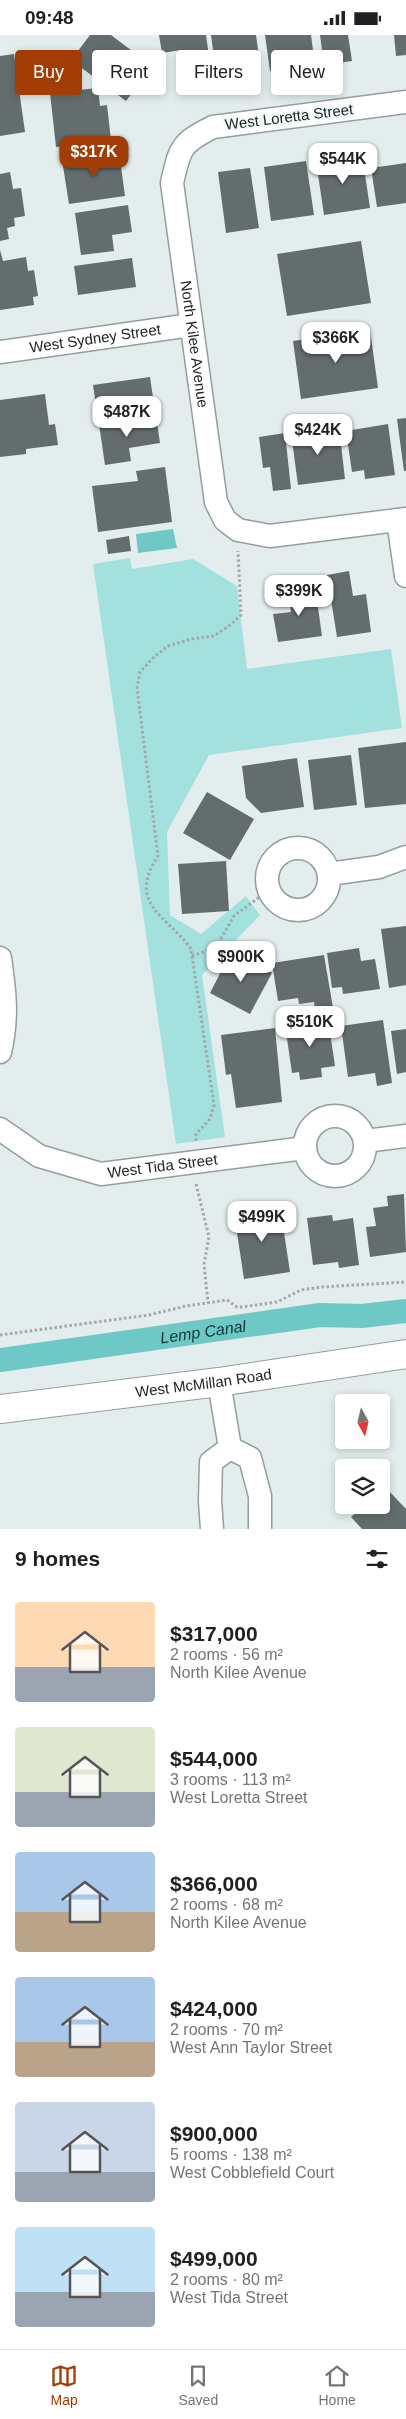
<!DOCTYPE html>
<html lang="en">
<head>
<meta charset="utf-8">
<style>
	body { margin:0; font-family:Arial,sans-serif; background:#f2f2f2; color:#202124; height:100vh; display:flex; flex-direction:column; font-size:19px; white-space:nowrap }
	* { box-sizing:border-box; margin:0 }
	p { font-size:16px; color:#757577 }
	.icon { flex:none; width:28px; height:28px; fill:none; stroke:currentColor; stroke-width:2; stroke-linecap:round; stroke-linejoin:round }
	.map { position:relative; height:1494px; overflow:hidden }
	.drawer { display:flex; flex-direction:column; background:#fff; flex:1 }
	.drawer>* { flex:none }
	.top-card { position:absolute; left:15px; top:15px; width:376px; height:45px; display:flex; gap:10px }
	.needle { width:32px; rotate:172deg }
	.controls { position:absolute; left:335px; top:1359px; display:grid; gap:10px }
	.controls a { display:grid; place-items:center; width:55px; height:55px; border-radius:5px; background:#fff; box-shadow:0 2px 8px #0003; font-size:25px }
	.price { position:absolute; translate:-50% -42px; padding:0 11px; border-radius:10px; background:#fff; color:#222; font-size:16px; line-height:32px; filter:drop-shadow(0 1px 2px #0008) }
	.price::after { content:''; position:absolute; left:50%; top:30px; width:15px; height:11px; margin-left:-8px; background:inherit; clip-path:polygon(0 0,100% 0,50% 100%) }
	.price.active { background:#a13d05; color:#fff }
	ul { padding:0; list-style:none }
	li { display:flex; align-items:center; gap:15px; height:125px; padding:0 15px }
	li span { display:grid; place-items:center; flex:none; width:140px; height:100px; border-radius:5px; color:#555 }
	li>.icon { margin-inline-start:auto }
	span .icon { width:60px; height:60px; fill:#fffc; stroke-width:1 }
	li b { font-size:21px }
	h2 { display:flex; justify-content:space-between; align-items:center; height:60px; padding:0 15px; font-size:21px }
	.tag { padding:0 18px; border-radius:5px; background:#fff; box-shadow:0 2px 8px #0003; font-size:18px; line-height:45px }
	.tag.active { background:#a13d05; color:#fff }
	.status { display:flex; justify-content:space-between; align-items:center; height:35px; padding:0 25px; background:#fff; direction:ltr }
	.status svg { height:14px; fill:currentColor }
	.dock { display:flex; justify-content:space-around; align-items:center; height:70px; border-top:1px solid #e0e0e0; background:#fff; font-size:14px; color:#757577 }
	.dock a { display:grid; justify-items:center; gap:2px }
	.dock .active { color:#a13d05 }
	.map>svg:first-child { display:block }
</style>
</head>
<body>
<div class="status"><b>09:48</b><svg viewBox="0 0 49 12"><path d="M0 12V9h3v3zM5 12V6h3v6zM10 12V3h3v9zM15 12V0h3v12zM26 1h20v11H26zM47 4h2v5h-2z"/></svg></div>
<div class="map">
<svg width="406" height="1494" viewBox="0 0 406 1494">
	<rect width="100%" height="100%" fill="#e3eded"/>
	<!-- green -->
	<path fill="#a3e1de" d="M130 523 132 534 193 524 237 551 247 634 391 614 402 693 209 720 167 797 170 880 201 899 246 861 260 880 202 940 225 1102 176 1109 93 529Z"/>
	<!-- water -->
	<path fill="#6ec8c5" d="M173 494 177 513 138 518 136 499Z"/>
	<g fill="none" stroke-linecap="round" stroke-linejoin="round">
		<!-- canal -->
		<path stroke="#6ec8c5" stroke-width="24" id="s1" d="M0 1325 320 1280 362 1281 406 1276"/>
	</g>
	<!-- building -->
	<path fill="#646d6d" d="M90 0H111L152 31 126 66 71 25Z
		M159 0H206L212 42 198 44 197 34 184 36 181 15 162 18Z
		M211 0H256L260 29 242 32 243 41 217 45Z
		M265 0H311L315 30 270 36Z
		M320 0H348L352 26 324 30Z
		M394 0H406V20L396 21Z
		M14 19 25 97 0 101V21Z
		M98 53 100 71 107 70 111 105 56 112 50 58Z
		M119 117 125 161 69 169 62 125Z
		M362 119 370 173 324 180 316 126Z
		M306 126 314 180 271 186 264 132Z
		M406 128V168L377 172 371 133Z
		M250 133 259 193 226 198 218 137Z
		M10 137 13 154 21 153 25 181 14 183 15 191 7 193 9 204 0 206V139Z
		M128 170 132 197 112 200 114 216 81 220 75 178Z
		M361 206 371 268 287 281 277 219Z
		M0 215 3 226 26 222 28 236 34 235 38 261 33 262 34 270 0 275Z
		M132 223 136 252 78 260 74 231Z
		M370 295 378 353 301 364 293 306Z
		M150 342 154 369 97 377 93 350Z
		M45 359 49 390 55 389 58 410 26 414V419L0 422V365Z
		M156 380 160 408 129 413 131 426 105 430 99 389Z
		M406 383V436H404L397 384Z
		M388 389 395 440 365 444 364 435 352 437 346 396Z
		M339 392 345 444 298 450 291 398Z
		M285 398 291 454 273 456 270 432 263 433 259 402Z
		M165 432 172 487 98 497 92 451 138 446 136 436Z
		M129 501 131 516 108 519 106 505Z
		M349 536 353 561 366 559 371 597 337 602 327 540Z
		M315 551 322 601 278 607 273 579 291 577 288 555Z
		M406 707V769L365 773 358 713Z
		M351 720 357 770 314 775 308 725Z
		M297 723 304 772 261 778 246 763 242 731Z
		M207 757 254 784 230 825 183 798Z
		M226 826 229 876 182 879 178 829Z
		M406 891V950L389 953 381 894Z
		M359 913 361 926 375 924 380 954 343 959 342 952 332 953 327 918Z
		M231 917 272 938 250 979 210 958Z
		M324 920 333 973 315 975 314 967 299 969 298 963 278 966 272 928Z
		M328 984 335 1031 321 1033 322 1042 300 1045 299 1037 292 1038 285 990Z
		M383 985 392 1048 377 1051 375 1038 348 1042 341 991Z
		M275 993 282 1067 236 1073 231 1039 226 1040 221 1000Z
		M406 994V1037L397 1039 391 996Z
		M404 1159 406 1217 370 1222 366 1192 376 1191 373 1173 388 1171 387 1161Z
		M280 1171 290 1237 244 1244 234 1178Z
		M332 1180 333 1186 353 1183 359 1230 339 1233 338 1227 313 1230 307 1183Z
		M388 1455 406 1474V1494H362L351 1482 364 1470H381V1461Z"/>
	<g fill="none" stroke-linecap="round" stroke-linejoin="round">
		<!-- minor casing -->
		<g stroke="#959e9e" stroke-width="25">
			<g id="minor">
				<path id="s2" d="M406 67 213 92C179 109 180 114 172 148L216 467 225 485 238 495 270 501 406 484"/>
				<path id="s3" d="M0 317 191 290"/>
				<path d="M398 485 406 541"/>
				<circle cx="298" cy="844" r="31"/>
				<path d="M329 839 379 832 406 822"/>
				<path d="M0 923C5 957 8 983 0 1017"/>
				<circle cx="335" cy="1111" r="30"/>
				<path id="s4" d="M0 1094 39 1121 101 1139 305 1113"/>
				<path d="M365 1106 406 1101"/>
				<path d="M219 1347 230 1413"/>
				<path d="M230 1413 250 1423 260 1461V1494"/>
				<path d="M212 1494 210 1466 211 1427 230 1413"/>
			</g>
		</g>
		<!-- secondary casing -->
		<g stroke="#959e9e" stroke-width="30">
			<g id="secondary">
				<path id="s5" d="M0 1374 219 1347 406 1319"/>
			</g>
		</g>
		<!-- path -->
		<path stroke="#a2a9a9" stroke-width="3" stroke-dasharray="2.5 2.5" stroke-linecap="butt" d="M192 921 216 912 234 881 269 855
			M196 1106V1099L210 1084 214 1070 191 914C168 881 126 870 158 821L137 653 140 637 154 622 168 611 191 604 214 601 230 590 241 580 238 516
			M196 1149 209 1202 204 1229 208 1268
			M0 1300 149 1280 186 1271 227 1265 237 1272H242L277 1267 301 1255 321 1252 406 1247"/>
		<!-- minor -->
		<use href="#minor" stroke="#fff" stroke-width="22"/>
		<!-- secondary -->
		<use href="#secondary" stroke="#fff" stroke-width="28"/>
	</g>
	<g text-anchor="middle" stroke-width="5" stroke-linejoin="round" paint-order="stroke">
		<!-- street labels -->
		<g font-size="15" fill="#222525" stroke="#f0fbfa">
			<text transform="translate(289 82) rotate(-7)" y="5">West Loretta Street</text>
			<text dy="5" stroke="none"><textPath href="#s3" startOffset="96">West Sydney Street</textPath></text>
			<text dy="5" stroke="none"><textPath href="#s2" startOffset="431">North Kilee Avenue</textPath></text>
			<text dy="5" stroke="none"><textPath href="#s4" startOffset="174">West Tida Street</textPath></text>
			<text dy="5" stroke="none"><textPath href="#s5" startOffset="205">West McMillan Road</textPath></text>
		</g>
		<!-- water labels -->
		<g font-size="16" font-style="italic" fill="#0c3837" stroke="#f0fbfa">
			<text dy="6" stroke="none"><textPath href="#s1" startOffset="205">Lemp Canal</textPath></text>
		</g>
	</g>
</svg>
<div class="controls">
<a><svg class="needle" viewBox="-14 -14 28 28"><path d="M0-13l5 13h-10z" fill="#e53935"/><path d="M0 13l5-13h-10z" fill="#757577"/></svg></a>
<a><svg class="icon" aria-label="layers" viewBox="0 0 24 24"><path d="M12 4l9 5-9 5-9-5zM3 14l9 5 9-5"/></svg></a>
</div>
<b class="price active" style="left:94px;top:143px">$317K</b>
<b class="price" style="left:343px;top:150px">$544K</b>
<b class="price" style="left:336px;top:329px">$366K</b>
<b class="price" style="left:127px;top:403px">$487K</b>
<b class="price" style="left:318px;top:421px">$424K</b>
<b class="price" style="left:299px;top:582px">$399K</b>
<b class="price" style="left:241px;top:948px">$900K</b>
<b class="price" style="left:310px;top:1013px">$510K</b>
<b class="price" style="left:262px;top:1208px">$499K</b>
<div class="top-card">
<a class="tag active">Buy</a>
<a class="tag">Rent</a>
<a class="tag">Filters</a>
<a class="tag">New</a>
</div>
</div>
<section class="drawer">
<h2>9 homes<svg class="icon" aria-label="filters" viewBox="0 0 24 24"><path d="M4 7h16M4 17h16"/><circle cx="9" cy="7" r="2"/><circle cx="15" cy="17" r="2"/></svg></h2>
<ul>
<li><span style="background:linear-gradient(#ffd9b3 65%,#9aa5b1 0)"><svg class="icon" aria-label="home" viewBox="0 0 24 24"><path d="M3 11l9-7 9 7M6 9v11h12V9"/></svg></span><div><b>$317,000</b><p>2 rooms · 56 m²</p><p>North Kilee Avenue</p></div></li>
<li><span style="background:linear-gradient(#dfe7d0 65%,#9aa5b1 0)"><svg class="icon" aria-label="home" viewBox="0 0 24 24"><path d="M3 11l9-7 9 7M6 9v11h12V9"/></svg></span><div><b>$544,000</b><p>3 rooms · 113 m²</p><p>West Loretta Street</p></div></li>
<li><span style="background:linear-gradient(#a9c7e8 60%,#b9a48a 0)"><svg class="icon" aria-label="home" viewBox="0 0 24 24"><path d="M3 11l9-7 9 7M6 9v11h12V9"/></svg></span><div><b>$366,000</b><p>2 rooms · 68 m²</p><p>North Kilee Avenue</p></div></li>
<li><span style="background:linear-gradient(#a9c7e8 65%,#b9a48a 0)"><svg class="icon" aria-label="home" viewBox="0 0 24 24"><path d="M3 11l9-7 9 7M6 9v11h12V9"/></svg></span><div><b>$424,000</b><p>2 rooms · 70 m²</p><p>West Ann Taylor Street</p></div></li>
<li><span style="background:linear-gradient(#c9d6e8 70%,#9aa5b1 0)"><svg class="icon" aria-label="home" viewBox="0 0 24 24"><path d="M3 11l9-7 9 7M6 9v11h12V9"/></svg></span><div><b>$900,000</b><p>5 rooms · 138 m²</p><p>West Cobblefield Court</p></div></li>
<li><span style="background:linear-gradient(#bfe0f5 65%,#9aa5b1 0)"><svg class="icon" aria-label="home" viewBox="0 0 24 24"><path d="M3 11l9-7 9 7M6 9v11h12V9"/></svg></span><div><b>$499,000</b><p>2 rooms · 80 m²</p><p>West Tida Street</p></div></li>
</ul>
</section>
<nav class="dock">
<a class="active"><svg class="icon" aria-label="map" viewBox="0 0 24 24"><path d="M3 6l6-2 6 2 6-2v14l-6 2-6-2-6 2zM9 4v14M15 6v14"/></svg>Map</a>
<a><svg class="icon" aria-label="saved" viewBox="0 0 24 24"><path d="M7 4h10v16l-5-4-5 4z"/></svg>Saved</a>
<a><svg class="icon" aria-label="home" viewBox="0 0 24 24"><path d="M3 11l9-7 9 7M6 9v11h12V9"/></svg>Home</a>
</nav>
</body>
</html>
